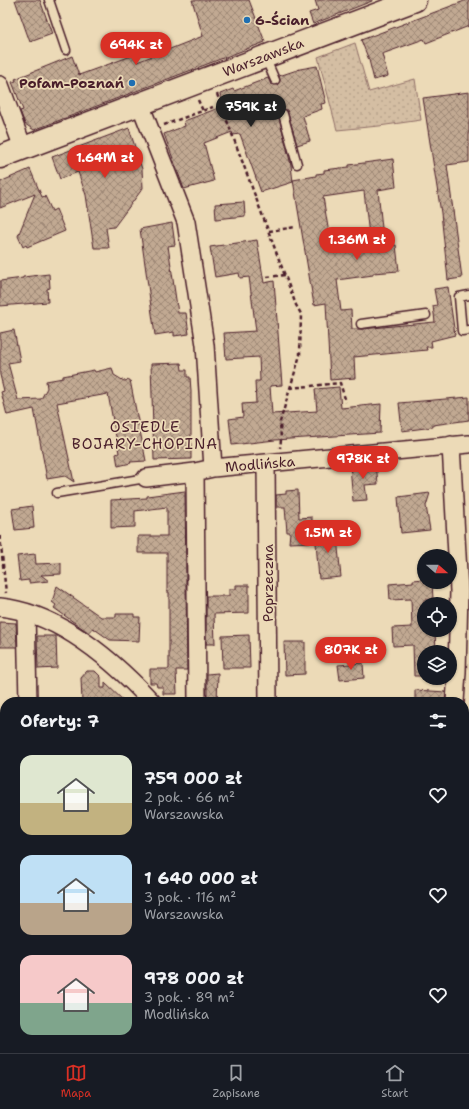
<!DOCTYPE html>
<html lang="pl">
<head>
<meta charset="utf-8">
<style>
	body { margin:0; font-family:"Shantell Sans",sans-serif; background:#20242c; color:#f1f3f6; height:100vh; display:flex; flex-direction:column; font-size:15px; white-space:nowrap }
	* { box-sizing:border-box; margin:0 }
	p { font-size:13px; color:#9ea1a6 }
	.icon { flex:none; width:22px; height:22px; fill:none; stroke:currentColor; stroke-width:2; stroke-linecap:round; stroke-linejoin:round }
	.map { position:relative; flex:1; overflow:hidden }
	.panel { position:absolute; left:0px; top:697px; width:469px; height:356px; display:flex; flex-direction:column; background:#171b24; border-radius:16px 16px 0 0; box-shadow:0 1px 3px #0004 }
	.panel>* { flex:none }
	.needle { width:26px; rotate:110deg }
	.tools { position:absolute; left:417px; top:549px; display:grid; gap:8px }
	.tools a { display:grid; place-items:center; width:40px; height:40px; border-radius:50%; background:#171b24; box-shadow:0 1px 3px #0004; font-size:20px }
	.price { position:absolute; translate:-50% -34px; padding:0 9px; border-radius:14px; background:#d93025; color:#fff; font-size:13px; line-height:26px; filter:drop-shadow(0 1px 2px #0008) }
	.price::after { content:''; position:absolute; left:50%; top:24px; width:12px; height:9px; margin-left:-6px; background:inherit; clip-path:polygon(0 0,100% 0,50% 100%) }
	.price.on { background:#222; color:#fff }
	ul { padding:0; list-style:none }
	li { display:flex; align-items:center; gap:12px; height:100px; padding:0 20px }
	li span { display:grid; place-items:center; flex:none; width:112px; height:80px; border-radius:12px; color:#555 }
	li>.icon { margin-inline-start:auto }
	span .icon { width:48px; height:48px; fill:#fffc; stroke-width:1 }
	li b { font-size:17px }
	h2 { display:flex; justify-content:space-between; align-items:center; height:48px; padding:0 20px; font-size:17px }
	.menu { display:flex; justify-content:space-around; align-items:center; height:56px; border-top:1px solid #363941; background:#171b24; font-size:11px; color:#9ea1a6 }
	.menu a { display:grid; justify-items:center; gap:2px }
	.menu .on { color:#d93025 }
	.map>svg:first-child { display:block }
</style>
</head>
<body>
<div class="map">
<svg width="469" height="1053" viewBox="0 0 469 1053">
	<defs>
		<pattern id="grass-dots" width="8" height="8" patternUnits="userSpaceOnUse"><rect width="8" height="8" fill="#d4bea3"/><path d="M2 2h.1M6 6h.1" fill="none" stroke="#b8a38c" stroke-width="1.8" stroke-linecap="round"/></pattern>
		<pattern id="building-cross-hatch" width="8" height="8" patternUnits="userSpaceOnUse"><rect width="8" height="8" fill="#c1a992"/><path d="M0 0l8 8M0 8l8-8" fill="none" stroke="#9f8977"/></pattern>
	</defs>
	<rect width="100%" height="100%" fill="#ecdab7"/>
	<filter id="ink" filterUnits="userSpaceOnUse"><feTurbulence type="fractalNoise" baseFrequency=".025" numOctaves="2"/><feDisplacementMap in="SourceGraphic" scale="8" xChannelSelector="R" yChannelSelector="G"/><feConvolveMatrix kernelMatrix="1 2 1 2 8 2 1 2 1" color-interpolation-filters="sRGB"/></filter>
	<g filter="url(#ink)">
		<!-- grass -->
		<path fill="url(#grass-dots)" stroke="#8f6e67" d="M355 43 369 92 415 79 421 120 379 126 337 130 318 57Z"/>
		<!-- building -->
		<path fill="url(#building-cross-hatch)" stroke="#4a1f2b" fill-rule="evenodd" d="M15 0H40L52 34 30 42Z
			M192 0H249L265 42 34 130 25 124 20 111 23 110 12 82 16 81 15 79 72 56 79 75 134 55 137 62 203 36Z
			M315 0H372V1L313 24 309 13 318 10Z
			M467 0H469V26L426 43 424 39 382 54 388 76 374 80 369 60 361 40Z
			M317 66 326 103 321 104 322 109 303 116 310 141 297 145 287 110 282 109 278 113 291 165 293 182 261 192 240 134 233 135 232 132 204 143 214 181 184 189 164 134 185 126 184 121 224 106 220 94 233 89 234 91 268 78 271 84 277 85 280 81 279 76 300 69Z
			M469 92V162L447 165 462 278 448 280 441 213 423 98Z
			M129 128 142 169 143 188 114 227 106 228 109 248H94L86 195 78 172 60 179 52 157Z
			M393 159 396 187 378 190 384 247 396 245 399 271 373 273V275L337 280 341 311 351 310 352 329H362L435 322 433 306 437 305 434 289 448 287 455 335 431 341 432 347H426L427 350 354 357 355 378 330 380 326 303 314 305 293 180 316 176V174L324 173V170L349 167V165ZM364 191 370 244 358 246 359 249 332 252 323 197Z
			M30 169 42 197 45 196 52 211 56 209 65 231 27 247 26 245 23 247 18 236 35 194 0 208V182Z
			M244 202 245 216 216 219 215 204Z
			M172 223 175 245 168 246 178 313H186L189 334 174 336V332L155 335 140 229Z
			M257 240 264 283 274 281 282 385 270 386 272 414 317 411 315 389 339 387 341 408 381 404 380 433 275 440 232 445 229 419 243 417 242 404 256 403 255 381H260L259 357 226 359 224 333 256 331 249 277 240 278 239 273 215 277 210 247Z
			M49 274 50 288 47 289 48 302 0 306V281L23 278V277Z
			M14 330 20 361 8 363 18 400 41 399 47 388 46 381 63 378V376L94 370 95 372 112 368 114 375 124 381 130 380 146 461 130 462 131 463 118 466 116 454 119 453 108 394 57 403 74 482 65 476 47 479 34 409 7 415 1 392 4 391 0 375V333Z
			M181 363 182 370H187V377H190L191 391V459L154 460 151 364Z
			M469 397V420L433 425V427L402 431 399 403Z
			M376 463 378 484 365 485 367 500 353 501 350 466Z
			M298 490 299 518 312 517V526H314L315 542 289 543 290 532H287L285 507H276V495L286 494V491Z
			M185 491 187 670H176L177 694H163V687H157L156 683H150V669H169V592H167V553H138V536H167V507L135 511V527L111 528V500L147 498V496Z
			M430 493 426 506 430 530 401 533 398 497Z
			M32 506 34 528 15 530 12 509Z
			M336 529 341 577 319 579 315 531Z
			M35 554 36 564 61 563V574L41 575 49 581 29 583V580L20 581 17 556Z
			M424 579V582H432L433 599 424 600V630H435L436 652H424V676H414L413 645 393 646 392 628 412 627 411 599 390 600 389 584 413 582V580Z
			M236 585H249V613L214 614 215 644H206V596H229V589H236Z
			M57 586 101 617H116V614H134V617H140L139 641 110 640 93 628 89 633 54 608 56 605 52 602Z
			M0 622 16 623 17 647H0Z
			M249 635 250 668H223L222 636Z
			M37 636H56L57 668 38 669Z
			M284 642H305V674L285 675Z
			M363 663 364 678 340 680 338 665Z
			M87 671H95L101 677V688H105V683L125 702H82L81 678Z
			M218 673 217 702H207V674Z
			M415 690 446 692 445 702H415Z"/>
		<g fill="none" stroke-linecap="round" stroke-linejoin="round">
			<!-- lane casing -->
			<g stroke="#4a1f2b" stroke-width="11">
				<path id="lane" d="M49 0 66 50
					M265 57 275 80
					M283 114 297 164
					M469 295 459 297 462 331 469 330
					M361 324 426 315
					M57 493 146 478"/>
			</g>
			<!-- street casing -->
			<g stroke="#4a1f2b" stroke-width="20">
				<path id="street" d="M0 85 23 148
					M140 104 186 222 205 345 213 468
					M451 445 459 591 457 672 455 702
					M266 464 268 702
					M195 472 197 702
					M146 478 195 472 213 468 469 444
					M0 607C59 613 113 660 152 702
					M26 613 28 702
					M464 994 469 1000
					M34 1048V1053
					M209 1048V1053
					M357 1053 378 1048
					M464 1053 465 1028 469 1013"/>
			</g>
			<!-- secondary casing -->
			<g stroke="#4a1f2b" stroke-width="25">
				<path id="secondary" d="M0 157 415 0"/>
			</g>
			<!-- path -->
			<path stroke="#4a1f2b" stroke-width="2.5" stroke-dasharray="4 3" stroke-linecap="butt" d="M217 94 296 305 301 314 300 355 280 422 281 440 280 448
				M198 100 203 111
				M164 125 213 107
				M269 231 296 227
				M267 277 285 275
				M290 388 340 383 346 402
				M0 536 6 593"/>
			<!-- lane -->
			<use href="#lane" stroke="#ecdab7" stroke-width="8"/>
			<!-- street -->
			<use href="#street" stroke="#ecdab7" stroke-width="17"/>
			<!-- secondary -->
			<use href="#secondary" stroke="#ecdab7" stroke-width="22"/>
		</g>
	</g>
	<!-- markers -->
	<g fill="#1f6fb2" stroke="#ecdab7" stroke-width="1.5">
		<circle cx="247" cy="20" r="4"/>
		<circle cx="132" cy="83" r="4"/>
	</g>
	<g text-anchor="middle" stroke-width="3.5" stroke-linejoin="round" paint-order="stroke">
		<!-- poi labels -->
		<g font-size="14" font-weight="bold" fill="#4a1f2b" stroke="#ecdab7" text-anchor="start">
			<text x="255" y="25">6-Ścian</text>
			<text x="124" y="88" text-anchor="end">Pofam-Poznań</text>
		</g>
		<!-- street labels -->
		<g font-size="14" fill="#4a1f2b" stroke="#ecdab7">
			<text transform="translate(263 57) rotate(-21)" y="5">Warszawska</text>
			<text transform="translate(260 464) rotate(-5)" y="5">Modlińska</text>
			<text transform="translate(268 583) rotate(-90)" y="5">Poprzeczna</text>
		</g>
		<!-- neighbourhood labels -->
		<g font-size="15" letter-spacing="1" fill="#4a1f2b" stroke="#ecdab7">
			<text x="145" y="432">OSIEDLE<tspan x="145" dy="17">BOJARY-CHOPINA</tspan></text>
		</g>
	</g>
</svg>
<div class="tools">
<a><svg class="needle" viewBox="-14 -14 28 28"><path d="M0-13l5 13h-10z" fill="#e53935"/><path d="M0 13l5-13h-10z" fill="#9ea1a6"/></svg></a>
<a><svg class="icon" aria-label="locate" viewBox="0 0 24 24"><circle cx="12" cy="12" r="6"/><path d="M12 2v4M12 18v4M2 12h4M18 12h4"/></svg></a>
<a><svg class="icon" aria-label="layers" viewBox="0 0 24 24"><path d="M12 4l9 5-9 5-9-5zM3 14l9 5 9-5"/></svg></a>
</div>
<b class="price" style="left:136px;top:66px">694K zł</b>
<b class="price on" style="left:251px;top:128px">759K zł</b>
<b class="price" style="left:105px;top:179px">1.64M zł</b>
<b class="price" style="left:357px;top:261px">1.36M zł</b>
<b class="price" style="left:363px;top:480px">978K zł</b>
<b class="price" style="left:328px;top:554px">1.5M zł</b>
<b class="price" style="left:351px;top:671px">807K zł</b>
<section class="panel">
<h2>Oferty: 7<svg class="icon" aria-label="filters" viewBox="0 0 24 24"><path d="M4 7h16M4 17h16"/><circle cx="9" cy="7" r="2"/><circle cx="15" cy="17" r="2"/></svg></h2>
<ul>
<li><span style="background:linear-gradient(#dfe7d0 60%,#c2b280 0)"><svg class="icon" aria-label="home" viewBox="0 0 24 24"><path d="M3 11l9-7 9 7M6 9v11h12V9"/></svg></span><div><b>759 000 zł</b><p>2 pok. · 66 m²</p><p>Warszawska</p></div><svg class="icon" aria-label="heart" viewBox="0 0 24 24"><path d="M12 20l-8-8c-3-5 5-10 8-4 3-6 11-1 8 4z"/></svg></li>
<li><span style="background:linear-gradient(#bfe0f5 60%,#b9a48a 0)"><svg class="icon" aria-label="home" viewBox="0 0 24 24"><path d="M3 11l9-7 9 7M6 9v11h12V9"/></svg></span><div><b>1 640 000 zł</b><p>3 pok. · 116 m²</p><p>Warszawska</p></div><svg class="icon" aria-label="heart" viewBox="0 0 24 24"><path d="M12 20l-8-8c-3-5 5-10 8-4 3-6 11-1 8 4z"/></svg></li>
<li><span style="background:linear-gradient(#f6c9c9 60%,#7fa58c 0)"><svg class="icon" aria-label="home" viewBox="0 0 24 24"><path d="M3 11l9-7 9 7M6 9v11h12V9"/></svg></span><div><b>978 000 zł</b><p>3 pok. · 89 m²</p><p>Modlińska</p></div><svg class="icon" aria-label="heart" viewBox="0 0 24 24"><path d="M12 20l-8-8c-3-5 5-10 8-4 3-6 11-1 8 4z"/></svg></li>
</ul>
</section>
</div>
<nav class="menu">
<a class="on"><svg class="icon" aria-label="map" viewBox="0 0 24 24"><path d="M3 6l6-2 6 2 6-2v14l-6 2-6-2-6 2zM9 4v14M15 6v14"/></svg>Mapa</a>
<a><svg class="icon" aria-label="saved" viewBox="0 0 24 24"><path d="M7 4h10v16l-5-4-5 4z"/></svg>Zapisane</a>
<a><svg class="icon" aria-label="home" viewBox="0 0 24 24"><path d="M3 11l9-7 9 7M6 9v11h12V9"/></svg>Start</a>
</nav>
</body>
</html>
